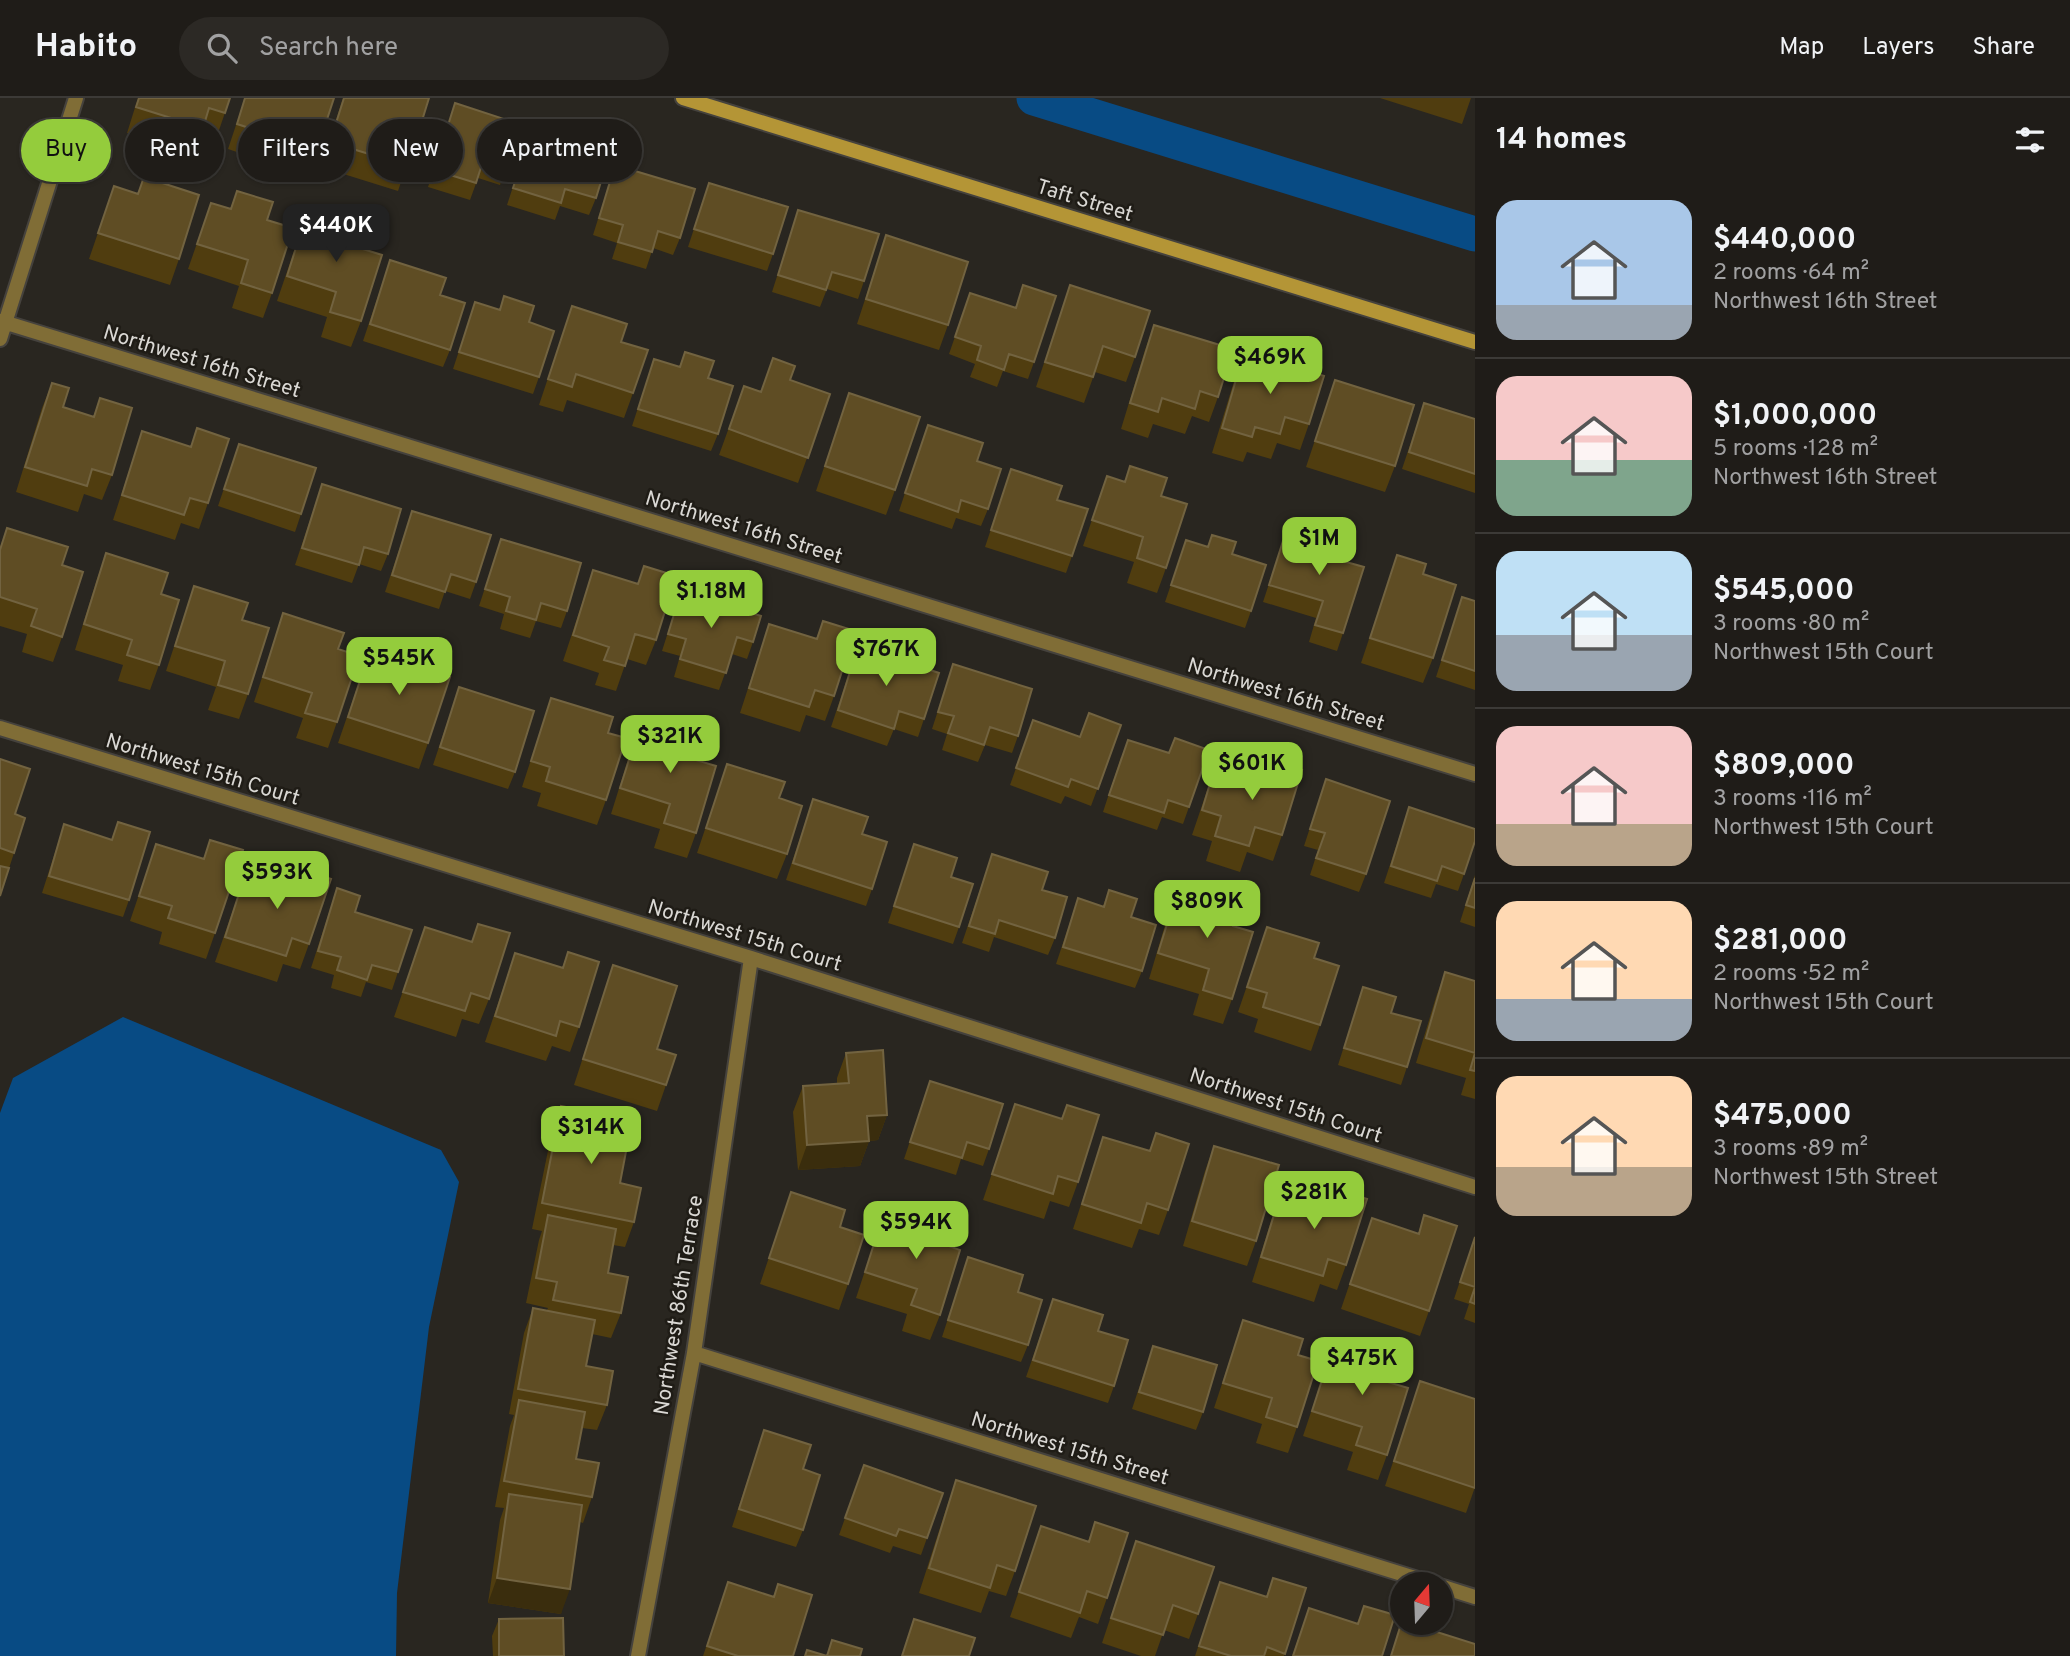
<!DOCTYPE html>
<html lang="en">
<head>
<meta charset="utf-8">
<style>
	body { margin:0; font-family:Overpass,sans-serif; background:#2c2925; color:#f1f3f6; height:100vh; display:flex; flex-direction:column; font-size:26px; white-space:nowrap }
	* { box-sizing:border-box; margin:0 }
	p { font-size:23px; color:#a1a1a2 }
	.icon { flex:none; width:38px; height:38px; fill:none; stroke:currentColor; stroke-width:2; stroke-linecap:round; stroke-linejoin:round }
	.map { position:relative; flex:1; overflow:hidden }
	.details { display:flex; flex-direction:column; background:#1f1c18; width:595px }
	.details>* { flex:none }
	.top-card { position:absolute; left:21px; top:21px; width:665px; height:63px; display:flex; gap:14px }
	.needle { width:46px; rotate:19deg }
	.buttons { position:absolute; left:1390px; top:1474px; display:grid; gap:14px }
	.buttons a { display:grid; place-items:center; width:63px; height:63px; border-radius:50%; background:#1f1c18; box-shadow:0 2px 5px #0004,0 0 0 2px #3c3a37; font-size:35px }
	.price { position:absolute; translate:-50% -60px; padding:0 16px; border-radius:14px; background:#94cc3c; color:#111; font-size:23px; line-height:46px; filter:drop-shadow(0 2px 4px #0008) }
	.price::after { content:''; position:absolute; left:50%; top:42px; width:21px; height:16px; margin-left:-10px; background:inherit; clip-path:polygon(0 0,100% 0,50% 100%) }
	.price.current { background:#222; color:#fff }
	ul { padding:0; list-style:none }
	li { display:flex; align-items:center; gap:21px; height:175px; padding:0 21px }
	li+li { border-top:2px solid #3c3a37 }
	li span { display:grid; place-items:center; flex:none; width:196px; height:140px; border-radius:21px; color:#555 }
	li>.icon { margin-inline-start:auto }
	span .icon { width:84px; height:84px; fill:#fffc; stroke-width:1 }
	li b { font-size:30px }
	h2 { display:flex; justify-content:space-between; align-items:center; height:84px; padding:0 21px; font-size:30px }
	.pill { padding:0 24px; border-radius:32px; background:#1f1c18; box-shadow:0 2px 5px #0004,0 0 0 2px #3c3a37; font-size:24px; line-height:63px }
	.pill.current { background:#94cc3c; color:#111 }
	header { display:flex; align-items:center; gap:42px; box-sizing:border-box; height:98px; padding:0 35px; background:#1f1c18; border-bottom:2px solid #3c3a37 }
	header strong { font-size:33px }
	nav { display:flex; gap:38px; margin-inline-start:auto; font-size:24px }
	.search { width:490px; height:63px; background:#2c2925; display:flex; align-items:center; gap:18px; box-sizing:border-box; padding:0 24px; border-radius:38px; color:#a1a1a2; font-size:26px }
	main { display:flex; flex:1; min-height:0 }
	.map>svg:first-child { display:block }
</style>
</head>
<body>
<header>
<strong>Habito</strong>
<div class="search"><svg class="icon" aria-label="search" viewBox="0 0 24 24"><circle cx="10" cy="10" r="6"/><path d="M15 15l6 6"/></svg>Search here</div>
<nav><a>Map</a><a>Layers</a><a>Share</a></nav>
</header>
<main>
<div class="map">
<svg width="1475" height="1558" viewBox="0 0 1475 1558">
	<rect width="100%" height="100%" fill="#292620"/>
	<!-- water -->
	<path fill="#084b84" d="M123 919 441 1052 459 1084 429 1229 397 1495 396 1558H0V1015L13 980Z"/>
	<g fill="none" stroke-linecap="round" stroke-linejoin="round">
		<!-- canal -->
		<path stroke="#084b84" stroke-width="35" d="M1034 0 1475 136"/>
		<!-- street casing -->
		<g stroke="#45423d" stroke-width="18">
			<path id="street" d="M0 223 1475 676
				M0 241 76 0
				M0 630 751 860 1475 1089
				M694 1255 1434 1486
				M1440 1488 1475 1499
				M638 1558 694 1255 751 860"/>
		</g>
		<!-- secondary casing -->
		<g stroke="#45423d" stroke-width="18">
			<path id="secondary" d="M683 0 1475 244"/>
		</g>
		<!-- street -->
		<use href="#street" stroke="#806d36" stroke-width="14"/>
		<!-- secondary -->
		<use href="#secondary" stroke="#b49536" stroke-width="14"/>
	</g>
	<!-- wall -->
	<path fill="#503d0f" d="M138 0H230L216 41 201 36 194 55 127 35Z
		M245 0H334L307 78 228 51Z
		M343 0H429L398 93 321 69Z
		M1380 0H1471L1462 26Z
		M455 5 506 70 500 87 478 80 470 102 428 89Z
		M532 30 596 100 589 117 560 108 555 122 507 107Z
		M615 67 680 140 673 157 653 150 646 171 612 161 617 145 593 137Z
		M144 79 179 161 170 187 89 161 114 88 138 96Z
		M709 85 773 156 767 173 688 149Z
		M237 93 267 122 272 195 263 220 232 210 239 188 188 171 211 105 230 111Z
		M798 112 864 183 858 201 827 191 820 209 772 194Z
		M307 115 361 223 351 249 321 239 327 219 277 203Z
		M886 137 948 227 939 252 857 226Z
		M390 162 440 197 450 252 443 269 363 243Z
		M1070 187 1135 259 1126 284 1095 274 1084 305 1036 289Z
		M970 195 1034 264 1028 281 1003 273 997 289 970 279 975 266 949 256Z
		M504 198 529 224 539 279 533 296 453 271 475 204 499 212Z
		M572 208 621 244 633 295 624 320 567 302 563 314 539 307Z
		M1154 227 1218 299 1209 324 1192 318 1185 336 1153 326 1148 340 1121 331 1145 252Z
		M685 254 708 280 718 336 711 353 632 328 654 261 679 269Z
		M1244 254 1309 326 1300 352 1277 345 1271 361 1247 354 1243 364 1212 355 1235 280Z
		M790 282 830 296 798 385 719 357 744 288 761 293Z
		M1335 282 1395 368 1385 394 1306 369Z
		M52 285 63 309 93 319 100 300 112 377 102 402 84 396 78 414 16 394 42 310Z
		M849 295 895 392 886 417 816 393Z
		M1424 305 1475 321V395L1402 371Z
		M197 330 208 405 199 431 181 425 175 442 113 422 142 333 191 349Z
		M922 344 977 363 988 411 981 428 956 420 952 431 899 413Z
		M239 346 301 416 295 434 218 408Z
		M1011 371 1057 402 1072 458 1066 475 985 449Z
		M1107 378 1161 398 1166 470 1157 495 1127 485 1134 464 1083 448Z
		M322 386 388 456 381 473 359 466 352 485 295 467Z
		M412 413 476 484 470 501 445 493 439 511 385 494Z
		M7 430 62 467V539L53 564 22 554 27 536 0 528V449Z
		M1307 433 1339 462 1343 535 1337 553 1309 544 1316 520 1263 504 1283 443 1301 449Z
		M1212 437 1251 513 1245 530 1165 504 1186 442 1207 449Z
		M501 441 567 513 561 530 536 523 530 540 500 531 504 516 479 508Z
		M106 455 161 496 159 567 150 592 118 583 123 567 75 552 97 481Z
		M1397 457 1423 476 1433 560 1423 585 1361 565Z
		M593 472 656 542 646 567 627 561 616 593 595 587 599 575 563 563Z
		M194 488 242 522 248 596 239 621 208 612 216 589 166 573Z
		M681 493 753 544 747 561 732 556 719 592 674 579 680 558 662 553Z
		M1462 499 1475 503V592L1436 579Z
		M283 515 337 624 328 650 296 640 303 620 254 604Z
		M823 523 834 598 825 623 806 617 800 634 740 615 769 526 816 541Z
		M858 548 924 621 918 639 894 631 887 648 831 629Z
		M370 552 428 645 419 671 338 645Z
		M953 566 1018 638 1012 655 985 647 978 664 942 652 947 636 932 631Z
		M459 589 515 674 508 691 433 667Z
		M551 600 606 702 597 727 537 708 541 695 522 689Z
		M1033 622 1080 639 1121 627 1091 708 1065 698 1061 706 1010 687Z
		M640 627 696 735 687 760 654 750 660 731 611 716 631 652Z
		M1121 659 1189 709 1183 726 1162 719 1157 732 1103 714Z
		M0 661 15 716 14 755 0 798Z
		M1270 662 1282 737 1273 763 1247 754 1240 774 1206 763 1212 743 1192 737 1215 669 1262 684Z
		M727 666 779 700 787 756 777 781 697 755Z
		M1320 699 1366 776 1359 794 1310 777 1318 752 1304 748Z
		M813 701 862 736 872 791 866 808 786 782Z
		M1409 709 1464 776 1458 793 1436 786 1431 800 1384 785Z
		M118 724 129 802 123 819 42 795 64 726 111 742Z
		M156 746 215 835 206 861 159 846 162 834 130 823Z
		M914 746 951 779 959 829 953 846 888 825Z
		M992 756 1042 792 1055 840 1048 857 994 839 989 854 962 845Z
		M246 774 309 846 300 871 283 866 277 884 215 864Z
		M1475 777V829L1460 824Z
		M337 790 398 874 392 892 366 884 361 899 331 890 334 877 311 870Z
		M1178 791 1233 828 1232 901 1223 926 1193 917 1199 896 1149 881 1168 817Z
		M1109 792 1131 819 1142 873 1135 890 1056 866 1078 800 1103 808Z
		M478 826 489 901 479 926 462 921 456 939 394 919 425 829 472 844Z
		M1267 829 1314 860 1320 927 1311 953 1254 934 1258 921 1238 914Z
		M568 854 579 929 570 954 552 948 546 963 485 944 515 855 562 870Z
		M613 867 657 951 666 987 657 1013 574 987Z
		M1445 874 1475 883V1001L1461 997 1466 980 1416 965 1436 899Z
		M1363 889 1391 915 1407 969 1401 987 1338 967Z
		M846 955 887 1017 878 1042 869 1043 860 1068 798 1072 793 1014 803 988 837 986V980Z
		M930 983 989 1051 983 1068 961 1061 956 1077 904 1061Z
		M1015 1006 1061 1021 1067 1007 1078 1084 1069 1109 1050 1103 1044 1121 983 1102Z
		M561 1008 620 1085 634 1124 625 1149 613 1147 608 1175 621 1215 611 1240 592 1236 586 1268 607 1307 597 1332 582 1330 576 1361 592 1399 583 1425 580 1424 561 1516 488 1505 500 1422 504 1410 495 1409 510 1328 514 1317 509 1316 524 1235 533 1210 547 1212 548 1210 526 1205 539 1142 542 1133 532 1131 552 1033Z
		M1156 1035 1168 1112 1159 1137 1139 1131 1132 1150 1073 1131 1103 1039 1149 1053Z
		M1214 1048 1256 1143 1247 1168 1183 1148 1205 1073Z
		M1334 1091 1346 1167 1337 1192 1320 1186 1314 1204 1252 1184 1272 1120 1281 1094 1328 1109Z
		M791 1094 840 1129 848 1186 839 1212 760 1186Z
		M1424 1117 1429 1213 1420 1238 1341 1211 1372 1120 1418 1136Z
		M916 1120 943 1146 940 1217 930 1242 902 1233 907 1216 856 1200 881 1124 911 1134Z
		M1475 1138V1225L1464 1221 1469 1206 1454 1201Z
		M968 1159 1018 1194 1028 1247 1021 1264 942 1239Z
		M1053 1201 1114 1288 1108 1305 1026 1279Z
		M1243 1222 1297 1329 1288 1355 1256 1345 1262 1326 1214 1310Z
		M1153 1248 1203 1314 1196 1332 1132 1311Z
		M1333 1248 1388 1284 1387 1357 1378 1382 1347 1372 1353 1354 1303 1338Z
		M1420 1283 1475 1389 1466 1415 1385 1388Z
		M764 1332 803 1371V1432L796 1449 732 1429Z
		M864 1367 943 1395 921 1457 893 1448 890 1455 839 1437Z
		M956 1382 1015 1473 1006 1498 989 1493 981 1515 919 1495 947 1408Z
		M1095 1424 1107 1500 1098 1526 1079 1519 1071 1540 1010 1519 1041 1428 1088 1443Z
		M1136 1443 1198 1516 1189 1541 1164 1532 1155 1558H1141L1102 1545Z
		M1273 1480 1306 1490 1284 1558H1195L1220 1484 1266 1499Z
		M728 1484 773 1499 778 1486 793 1558H703Z
		M1364 1508 1382 1558H1292L1309 1510 1357 1525Z
		M499 1521 564 1558H493L492 1538Z"/>
	<!-- shaded-wall -->
	<path fill="#3a2d0d" d="M887 1017 878 1042 869 1043 860 1068 798 1072 807 1047 867 1018Z
		M497 1480 570 1491 561 1516 488 1505Z"/>
	<!-- building -->
	<path fill="#5f4d24" stroke="#726340" stroke-width="2" d="M139 0H230L225 15 209 10 203 30 136 9Z
		M245 0H334L317 52 237 26Z
		M344 0H429L408 68 330 44Z
		M455 5 519 26 506 70 483 63 476 85 434 72Z
		M532 30 610 54 596 100 565 91 561 105 513 90Z
		M615 67 695 91 680 140 658 133 652 154 618 144 623 127 599 120Z
		M144 79 199 97 179 161 98 135 114 88 138 96Z
		M709 85 788 109 773 156 694 131Z
		M237 93 273 104 267 122 293 130 272 195 241 185 248 162 197 146 211 105 231 111Z
		M798 112 879 136 864 183 832 174 826 192 778 177Z
		M307 115 368 135 363 151 382 157 361 223 330 214 336 194 287 178Z
		M886 137 968 164 948 227 866 201Z
		M390 162 446 180 440 197 465 205 450 252 370 226Z
		M1023 187 1056 198 1034 264 1009 256 1004 272 977 262 981 248 955 239 970 195 1016 210Z
		M1070 187 1150 213 1135 259 1103 248 1093 279 1045 264Z
		M504 198 534 208 529 224 554 233 539 279 459 254 475 204 500 212Z
		M572 208 627 226 621 244 648 252 633 295 576 276 572 289 548 281Z
		M1154 227 1233 251 1218 299 1200 293 1195 311 1162 300 1158 314 1130 305Z
		M685 254 714 263 708 280 733 288 718 336 638 311 654 261 680 269Z
		M1244 254 1324 278 1309 326 1285 319 1280 336 1255 329 1252 339 1222 330Z
		M773 260 795 268 790 282 830 296 808 360 729 331 744 288 761 294Z
		M1335 282 1414 307 1395 368 1315 343Z
		M52 285 69 290 63 309 94 319 100 300 132 310 112 377 92 371 87 388 25 369Z
		M849 295 920 319 895 392 825 368Z
		M1424 305 1475 321V376L1409 354Z
		M928 327 983 345 977 363 1001 371 988 411 961 402 958 414 905 395Z
		M197 330 229 341 208 405 190 400 184 417 122 397 142 333 191 349Z
		M239 346 316 370 301 416 224 391Z
		M1130 368 1167 380 1161 398 1187 406 1166 470 1137 460 1143 439 1092 422 1107 378 1125 384Z
		M1011 371 1062 388 1057 402 1088 411 1072 458 991 432Z
		M322 386 401 411 388 456 364 449 359 467 302 450Z
		M412 413 491 437 476 484 451 476 445 494 392 477Z
		M7 430 68 449 62 467 83 474 62 539 31 528 37 511 0 499V452Z
		M1307 433 1344 444 1339 462 1364 469 1343 535 1315 527 1323 503 1269 487 1283 443 1302 449Z
		M1212 437 1236 444 1232 456 1266 467 1251 513 1171 487 1186 442 1208 449Z
		M501 441 581 465 567 513 541 505 536 522 506 513 510 499 485 491Z
		M106 455 168 475 161 496 179 502 159 567 127 557 132 542 84 526Z
		M1397 457 1426 466 1423 476 1456 487 1433 560 1370 540Z
		M644 468 676 478 656 542 635 536 625 568 604 562 609 549 573 537 593 472 638 486Z
		M194 488 248 505 242 522 269 530 248 596 218 587 225 563 175 548Z
		M681 493 761 518 753 544 737 539 726 575 680 561 686 541 668 536Z
		M1462 499 1475 503V573L1442 562Z
		M283 515 344 535 338 551 359 558 337 624 305 615 312 595 263 579Z
		M823 523 855 533 834 598 815 592 809 609 749 590 769 526 817 541Z
		M858 548 939 575 924 621 899 613 894 631 838 612Z
		M370 552 450 579 428 645 348 619Z
		M953 566 1032 591 1018 638 990 629 984 647 948 635 954 618 938 614Z
		M459 589 534 613 515 674 440 649Z
		M551 600 613 619 608 635 626 640 606 702 546 683 550 669 531 663Z
		M1089 615 1121 627 1098 691 1071 681 1068 689 1016 670 1033 622 1080 639Z
		M640 627 701 645 696 662 716 668 696 735 664 725 670 706 620 690Z
		M1175 640 1209 652 1189 709 1168 702 1164 715 1109 697 1128 642 1169 655Z
		M0 661 30 671 15 716 25 720 14 755 0 750Z
		M1270 662 1302 672 1282 737 1255 729 1249 748 1215 738 1221 718 1202 712 1215 669 1264 684Z
		M727 666 785 684 779 700 802 708 787 756 706 730Z
		M1326 681 1390 703 1366 776 1316 760 1325 735 1310 731Z
		M813 701 868 719 862 736 887 744 872 791 793 765Z
		M1409 709 1475 731V743L1464 776 1442 768 1437 783 1391 768Z
		M118 724 150 734 129 802 49 778 64 726 112 742Z
		M210 742 243 752 215 835 168 820 172 808 139 798 156 746 204 761Z
		M914 746 957 760 951 779 973 786 959 829 894 808Z
		M992 756 1048 774 1042 792 1067 799 1055 840 999 822 995 836 969 828Z
		M0 768 9 770 0 798Z
		M299 771 331 781 309 846 292 840 286 858 225 839 246 774 293 789Z
		M1475 780V810L1466 807Z
		M337 790 360 798 355 814 412 832 398 874 372 867 367 882 337 872 341 859 318 853Z
		M1178 791 1239 811 1233 828 1253 834 1232 901 1203 892 1209 871 1158 855Z
		M1109 792 1137 801 1131 819 1156 827 1142 873 1063 849 1078 800 1104 809Z
		M478 826 510 835 489 901 471 895 465 913 403 894 425 829 472 844Z
		M1267 829 1319 845 1314 860 1339 868 1320 927 1263 909 1267 895 1247 889Z
		M568 854 599 864 579 929 560 923 556 938 495 918 515 855 563 870Z
		M613 867 677 888 657 951 676 957 666 987 583 961Z
		M1445 874 1475 883V955L1426 940Z
		M1363 889 1396 899 1391 915 1421 923 1407 969 1344 950Z
		M883 952 887 1017 867 1018 869 1043 807 1047 803 988 849 985 846 955Z
		M1475 955V973L1470 972Z
		M930 983 1003 1006 989 1051 967 1044 962 1060 910 1044Z
		M1015 1006 1062 1021 1067 1007 1099 1017 1078 1084 1058 1078 1053 1096 992 1076Z
		M561 1008 632 1022 620 1085 641 1090 634 1124 542 1105Z
		M1156 1035 1189 1046 1168 1112 1147 1105 1141 1125 1082 1106 1103 1039 1150 1053Z
		M1214 1048 1279 1067 1256 1143 1192 1123Z
		M1334 1091 1367 1101 1346 1167 1328 1161 1323 1178 1261 1159 1281 1094 1329 1110Z
		M791 1094 845 1112 840 1129 864 1137 848 1186 769 1160Z
		M548 1117 616 1131 608 1175 628 1179 621 1215 553 1202 557 1184 536 1180Z
		M1424 1117 1457 1128 1429 1213 1350 1186 1372 1120 1419 1136Z
		M916 1120 948 1130 943 1146 960 1152 940 1217 911 1207 917 1191 865 1174 881 1124 912 1134Z
		M1475 1139V1189L1460 1184Z
		M968 1159 1023 1177 1018 1194 1042 1202 1028 1247 948 1222Z
		M1475 1189V1206L1470 1204Z
		M1053 1201 1103 1217 1098 1233 1128 1242 1114 1288 1033 1262Z
		M533 1210 595 1222 586 1268 613 1273 607 1307 518 1291Z
		M1243 1222 1303 1241 1298 1257 1318 1263 1297 1329 1266 1319 1272 1300 1223 1285Z
		M1153 1248 1217 1267 1203 1314 1139 1294Z
		M1333 1248 1393 1267 1388 1284 1408 1290 1387 1357 1356 1347 1362 1329 1312 1313Z
		M1420 1283 1475 1301V1390L1394 1363Z
		M519 1302 585 1314 576 1361 599 1365 592 1399 504 1383Z
		M764 1332 811 1347 803 1371 820 1377 803 1432 739 1411Z
		M864 1367 943 1395 927 1440 899 1431 896 1438 845 1420Z
		M956 1382 1036 1408 1015 1473 997 1467 990 1490 929 1470Z
		M509 1396 582 1407 570 1491 497 1480Z
		M1095 1424 1128 1435 1107 1500 1087 1493 1080 1515 1019 1494 1041 1428 1089 1444Z
		M1136 1443 1214 1469 1198 1516 1173 1507 1163 1537 1111 1520Z
		M1273 1480 1306 1490 1285 1556 1267 1549 1264 1558H1231L1199 1548 1220 1484 1267 1499Z
		M728 1484 774 1499 778 1486 812 1497 793 1558H738L707 1548Z
		M1364 1508 1395 1517 1382 1558H1293L1309 1510 1358 1526Z
		M563 1520 564 1558H499V1521Z
		M914 1521 975 1540 969 1558H902Z
		M1402 1523 1475 1546V1558H1391Z
		M832 1542 862 1551 860 1558H827Z
		M807 1552 827 1558H805Z"/>
	<g text-anchor="middle" stroke-width="5" stroke-linejoin="round" paint-order="stroke">
		<!-- street labels -->
		<g font-size="21" fill="#dad8d4" stroke="#1f1c16">
			<text transform="translate(1085 102) rotate(17)" y="7">Taft Street</text>
			<text transform="translate(202 263) rotate(17)" y="7">Northwest 16th Street</text>
			<text transform="translate(744 429) rotate(17)" y="7">Northwest 16th Street</text>
			<text transform="translate(1286 596) rotate(17)" y="7">Northwest 16th Street</text>
			<text transform="translate(203 671) rotate(17)" y="7">Northwest 15th Court</text>
			<text transform="translate(745 837) rotate(17)" y="7">Northwest 15th Court</text>
			<text transform="translate(1286 1007) rotate(18)" y="7">Northwest 15th Court</text>
			<text transform="translate(678 1207) rotate(-81)" y="7">Northwest 86th Terrace</text>
			<text transform="translate(1070 1350) rotate(17)" y="7">Northwest 15th Street</text>
		</g>
	</g>
</svg>
<div class="buttons">
<a><svg class="needle" viewBox="-14 -14 28 28"><path d="M0-13l5 13h-10z" fill="#e53935"/><path d="M0 13l5-13h-10z" fill="#a1a1a2"/></svg></a>
</div>
<b class="price current" style="left:336px;top:166px">$440K</b>
<b class="price" style="left:1270px;top:298px">$469K</b>
<b class="price" style="left:1319px;top:479px">$1M</b>
<b class="price" style="left:711px;top:532px">$1.18M</b>
<b class="price" style="left:886px;top:590px">$767K</b>
<b class="price" style="left:399px;top:599px">$545K</b>
<b class="price" style="left:670px;top:677px">$321K</b>
<b class="price" style="left:1252px;top:704px">$601K</b>
<b class="price" style="left:277px;top:813px">$593K</b>
<b class="price" style="left:1207px;top:842px">$809K</b>
<b class="price" style="left:591px;top:1068px">$314K</b>
<b class="price" style="left:1314px;top:1133px">$281K</b>
<b class="price" style="left:916px;top:1163px">$594K</b>
<b class="price" style="left:1362px;top:1299px">$475K</b>
<div class="top-card">
<a class="pill current">Buy</a>
<a class="pill">Rent</a>
<a class="pill">Filters</a>
<a class="pill">New</a>
<a class="pill">Apartment</a>
</div>
</div>
<section class="details">
<h2>14 homes<svg class="icon" aria-label="filters" viewBox="0 0 24 24"><path d="M4 7h16M4 17h16"/><circle cx="9" cy="7" r="2"/><circle cx="15" cy="17" r="2"/></svg></h2>
<ul>
<li><span style="background:linear-gradient(#a9c7e8 75%,#9aa5b1 0)"><svg class="icon" aria-label="home" viewBox="0 0 24 24"><path d="M3 11l9-7 9 7M6 9v11h12V9"/></svg></span><div><b>$440,000</b><p>2 rooms · 64 m²</p><p>Northwest 16th Street</p></div></li>
<li><span style="background:linear-gradient(#f6c9c9 60%,#7fa58c 0)"><svg class="icon" aria-label="home" viewBox="0 0 24 24"><path d="M3 11l9-7 9 7M6 9v11h12V9"/></svg></span><div><b>$1,000,000</b><p>5 rooms · 128 m²</p><p>Northwest 16th Street</p></div></li>
<li><span style="background:linear-gradient(#bfe0f5 60%,#9aa5b1 0)"><svg class="icon" aria-label="home" viewBox="0 0 24 24"><path d="M3 11l9-7 9 7M6 9v11h12V9"/></svg></span><div><b>$545,000</b><p>3 rooms · 80 m²</p><p>Northwest 15th Court</p></div></li>
<li><span style="background:linear-gradient(#f6c9c9 70%,#b9a48a 0)"><svg class="icon" aria-label="home" viewBox="0 0 24 24"><path d="M3 11l9-7 9 7M6 9v11h12V9"/></svg></span><div><b>$809,000</b><p>3 rooms · 116 m²</p><p>Northwest 15th Court</p></div></li>
<li><span style="background:linear-gradient(#ffd9b3 70%,#9aa5b1 0)"><svg class="icon" aria-label="home" viewBox="0 0 24 24"><path d="M3 11l9-7 9 7M6 9v11h12V9"/></svg></span><div><b>$281,000</b><p>2 rooms · 52 m²</p><p>Northwest 15th Court</p></div></li>
<li><span style="background:linear-gradient(#ffd9b3 65%,#b9a48a 0)"><svg class="icon" aria-label="home" viewBox="0 0 24 24"><path d="M3 11l9-7 9 7M6 9v11h12V9"/></svg></span><div><b>$475,000</b><p>3 rooms · 89 m²</p><p>Northwest 15th Street</p></div></li>
</ul>
</section>
</main>
</body>
</html>
